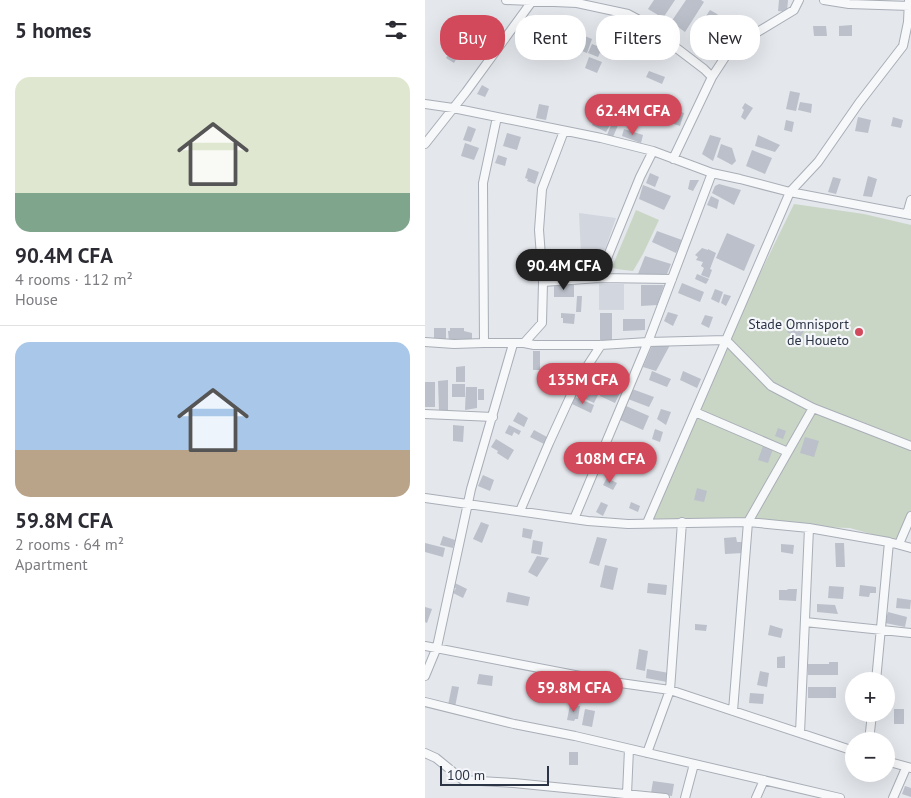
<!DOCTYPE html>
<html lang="en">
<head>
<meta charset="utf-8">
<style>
	body { margin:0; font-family:"PT Sans",sans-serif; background:#f2f2f3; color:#2b2b33; height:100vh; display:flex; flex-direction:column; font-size:19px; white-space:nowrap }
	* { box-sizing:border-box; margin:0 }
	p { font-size:16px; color:#7c7c81 }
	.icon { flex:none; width:28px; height:28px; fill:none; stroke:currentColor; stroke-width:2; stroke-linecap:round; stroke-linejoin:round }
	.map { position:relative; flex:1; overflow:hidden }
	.drawer { display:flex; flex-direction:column; background:#fff; width:425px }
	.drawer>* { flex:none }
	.guide { position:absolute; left:15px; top:15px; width:395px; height:45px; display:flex; gap:10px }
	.controls { position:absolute; left:420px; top:672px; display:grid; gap:10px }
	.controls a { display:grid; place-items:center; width:50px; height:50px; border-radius:50%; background:#fff; box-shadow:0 5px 20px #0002; font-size:25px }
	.scale { position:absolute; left:15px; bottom:12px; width:109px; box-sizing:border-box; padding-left:5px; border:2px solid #2b3445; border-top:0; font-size:14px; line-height:18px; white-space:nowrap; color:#2b3445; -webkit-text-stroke:4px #f4f6f9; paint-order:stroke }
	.price { position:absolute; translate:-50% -42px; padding:0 11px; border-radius:18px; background:#d1495b; color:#fff; font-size:16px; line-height:32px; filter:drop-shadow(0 1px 2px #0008) }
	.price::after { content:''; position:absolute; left:50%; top:30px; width:15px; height:11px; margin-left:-8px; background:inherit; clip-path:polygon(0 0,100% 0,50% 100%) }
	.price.on { background:#222; color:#fff }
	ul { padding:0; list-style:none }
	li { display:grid; align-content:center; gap:10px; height:265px; padding:0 15px }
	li+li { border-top:1px solid #e1e1e2 }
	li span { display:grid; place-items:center; height:155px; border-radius:15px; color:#555 }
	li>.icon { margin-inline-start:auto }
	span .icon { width:90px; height:90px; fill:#fffc; stroke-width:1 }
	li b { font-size:21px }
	h2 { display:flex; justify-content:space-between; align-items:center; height:60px; padding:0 15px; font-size:21px }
	.tag { padding:0 18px; border-radius:20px; background:#fff; box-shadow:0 5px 20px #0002; font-size:18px; line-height:45px }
	.tag.on { background:#d1495b; color:#fff }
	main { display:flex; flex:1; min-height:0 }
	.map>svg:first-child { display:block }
</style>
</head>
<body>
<main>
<section class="drawer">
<h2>5 homes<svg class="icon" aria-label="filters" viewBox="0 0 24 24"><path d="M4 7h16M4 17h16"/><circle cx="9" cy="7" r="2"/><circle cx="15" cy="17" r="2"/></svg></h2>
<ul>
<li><span style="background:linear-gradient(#dfe7d0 75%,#7fa58c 0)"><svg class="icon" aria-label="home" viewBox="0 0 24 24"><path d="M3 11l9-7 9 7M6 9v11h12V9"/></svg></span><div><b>90.4M CFA</b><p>4 rooms · 112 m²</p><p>House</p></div></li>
<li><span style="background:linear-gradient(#a9c7e8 70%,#b9a48a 0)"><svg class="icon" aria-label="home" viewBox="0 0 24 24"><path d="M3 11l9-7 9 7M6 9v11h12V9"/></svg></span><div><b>59.8M CFA</b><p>2 rooms · 64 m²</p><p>Apartment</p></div></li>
</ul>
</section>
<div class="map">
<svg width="486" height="798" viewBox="0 0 486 798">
	<rect width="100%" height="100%" fill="#e4e7ec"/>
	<!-- built -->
	<path fill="#d2d6de" d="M154 213 191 218 172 272 157 275Z
		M174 284H199V310H174Z"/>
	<!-- green -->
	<path fill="#c9d6c5" d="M369 204 439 214 486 225V511L475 538 467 540 425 528 226 522 303 339Z
		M211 210 234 220 218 254 208 271 191 269 187 267Z"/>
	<!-- building -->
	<path fill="#bbc0ca" d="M229 0H250L238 18 223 9Z
		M261 0H276L279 2 260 32 246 22Z
		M354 0H363L362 12 353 11Z
		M285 10 292 14 297 19 286 40 271 31Z
		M427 25V36H414V26Z
		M388 26H401L402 36H389Z
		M110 33 124 39 122 43 108 38Z
		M157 35 167 39 162 53 151 49Z
		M48 40 53 43 45 56 40 53Z
		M206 42 220 48 217 57 202 51Z
		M167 44 177 48 173 57 163 53Z
		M26 49 34 54 29 63 21 58Z
		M164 57 177 62 172 73 160 68Z
		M224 71 240 77 237 84 221 77Z
		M57 85 64 89 60 97 52 94Z
		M365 91 375 93 371 111 361 109Z
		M216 101 227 105 221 121 209 117Z
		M375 102 387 104 386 113 373 110Z
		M177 103 192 108 188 118 178 114 177 117 172 115Z
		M320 103 328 108 320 120 316 117 319 110 317 108Z
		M114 104 124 106 121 120 111 118Z
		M236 106 259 113 255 126 231 118Z
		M193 108 199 111 188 137 182 135 189 118 191 119 194 113H191Z
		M172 116 186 123 181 132 167 125Z
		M433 117 446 120 443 133 430 131Z
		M468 117 478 120 476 128 466 126Z
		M361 120 369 122 367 132 359 130Z
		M43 126 51 129 46 142 38 140Z
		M199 129 218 135 216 143 197 136Z
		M82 133 96 137 92 150 78 146Z
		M285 135 296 138 288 161 277 154Z
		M333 135 355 145 350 152 330 146Z
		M40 143 54 148 49 160 36 156Z
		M296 144 307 148 311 161 307 165 292 157Z
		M327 150 347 158 340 174 321 166Z
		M73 155 82 158 80 166 70 163Z
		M103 168 114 172 110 184 102 181 103 179 100 178Z
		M225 173 234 177 230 187 221 183Z
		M443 176 452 179 447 197 438 196Z
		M408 177 416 179 411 194 403 192Z
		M265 180H274L268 191 263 189Z
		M294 184 316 190 309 205 287 193 290 186Z
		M218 185 246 196 239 210 214 199Z
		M286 196 294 200 292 209 282 205Z
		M232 231 257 240 251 253 227 242Z
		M302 233 330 245 319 271 291 258Z
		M277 248 283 250V249L291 253 285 269 287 270 284 278 276 275 279 268 276 266 278 262 271 260 273 257 270 255Z
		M220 256 246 264 242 274H213Z
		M272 274 284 279 281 284 270 279Z
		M257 283 279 292 275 302 253 293Z
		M129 285H149V297H129Z
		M216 285H239L232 305 216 306Z
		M290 289 298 292 294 303 286 299Z
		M299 294 306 296 301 306 296 303Z
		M152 296H157L156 312H151Z
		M243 312 253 315 248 326 239 321Z
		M136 313 150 314 149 324 138 323V318H136Z
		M175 313H187V340H175Z
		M280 315 288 317 284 328 276 324Z
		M198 319H220V330L198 331Z
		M371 324 380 329 374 339 362 332 366 325 369 327Z
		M9 328H21V342H9Z
		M25 328H39V331L47 333V340L24 342 23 331H25Z
		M245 345 231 371 218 367 227 346Z
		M108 351H115V370H108Z
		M129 365 141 366V376L128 375Z
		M40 366V382H31V367Z
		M227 371 246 379 242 387 224 380Z
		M258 371 276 379 272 388 255 380Z
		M23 380V411H14L13 381Z
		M0 382H10V407H0Z
		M27 384H40V397H27Z
		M180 385 196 391 190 403 175 396Z
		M155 386 173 395 169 403 150 394Z
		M41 387H52V408L40 410Z
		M53 389H59V400H53Z
		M207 389 229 397 224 407 203 399Z
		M150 397 169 405 166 413 147 404Z
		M201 406 224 416 218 430 195 420Z
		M236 409 246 412 241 425 232 419Z
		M93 412 103 418 99 427 88 421Z
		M28 425 39 426 38 442 28 441Z
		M84 425 96 431 94 435 89 432 87 436 80 433Z
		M353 428 361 431 358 439 350 436Z
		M230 429 238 432 235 442 227 439Z
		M109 430 122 437 119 444 105 437Z
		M380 437 394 441 389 457 375 453Z
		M71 439 89 450 83 460 72 453 73 451 66 447Z
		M338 446 348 449 343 463 333 460Z
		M58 475 69 480 65 491 53 486Z
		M182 478 192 483 188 490 178 485Z
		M272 488 282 491 279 502 269 500Z
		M176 502 183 505 178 516 171 512Z
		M206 502 215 506 213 512 204 508Z
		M56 522 64 525 57 543 48 539Z
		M98 528 108 530 106 539 97 537Z
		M18 536 30 540 28 548 15 545Z
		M172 537 182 539 174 566 164 563Z
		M311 537 312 542H317L318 553 300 554 299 538Z
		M108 540 118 542 116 555 106 553Z
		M0 543 20 548 18 557 0 552Z
		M410 543H419L420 567H411Z
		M356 544 369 545 368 554 356 552Z
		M112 556 124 558 112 577 103 572Z
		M180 565 193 568 188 590 175 587Z
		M30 583 42 589 38 598 28 593 31 588 28 587Z
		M223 583 242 585 241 595 222 593Z
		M435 585 451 587V593H445L444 597 434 596Z
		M404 586 419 587 418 599 403 598Z
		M362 589H372L371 601 354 600V590H363Z
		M83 592 105 597 103 606 81 602Z
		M472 598 486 600 485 609 471 608Z
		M392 604 410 605 413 614 392 612Z
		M0 607 7 609 2 623 0 622Z
		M463 612 482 617 480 627 460 623Z
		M270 624 282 625 281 631 270 630Z
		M345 625 358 629 356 638 343 635Z
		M214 649 223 651 220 671 211 669Z
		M360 656V668H352V657Z
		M404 662H413V675H383V664H404Z
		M222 669 244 673 242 682 221 678Z
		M335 671 344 673 342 687 332 685Z
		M54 674 68 676 67 686 52 684Z
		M27 686 34 687 30 707 23 705Z
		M383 687H411V698H383Z
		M325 693 339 694 338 704 324 703Z
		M145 705 155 706 153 719H150L149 721 142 720Z
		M160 709 170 711 167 727 157 725Z
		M469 709H479V724H469Z
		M144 752H153V765H144Z
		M228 781 249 784 247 796 226 793Z
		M480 786 486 788V797L477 794Z"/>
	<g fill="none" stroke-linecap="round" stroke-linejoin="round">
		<!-- minor casing -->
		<g stroke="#a9aeb7" stroke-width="10">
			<path id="minor" d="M81 0 152 3 203 14 216 21 279 69 287 77 306 48 369 10 374 0
				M399 0 424 4 485 6
				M0 104 28 108 176 138 228 151 287 173 315 179 365 192 486 215
				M0 144 41 92 108 0
				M248 159 287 77
				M482 214 486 200
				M174 278 215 177 228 151
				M118 282 174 278 247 279
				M0 342 29 344 59 343H99L117 323 118 282 114 230 117 189 139 131
				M59 343 58 183 72 117
				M99 343 109 345H176L223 342 301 340 346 386 388 408 486 446
				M270 412 363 452
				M0 414 68 417
				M0 498 163 521 203 524 323 522 384 528 464 542 486 548
				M95 511 124 443 152 382 176 345
				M149 519 223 342 287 173
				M222 523 365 192 393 162 434 103 478 46 483 22 484 0
				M474 544 486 516
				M380 622 486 633
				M0 646 181 681 245 690 429 751
				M0 676 12 647 46 489 88 344
				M451 681 464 542
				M0 702 89 724 150 736 415 798
				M308 711 323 522 388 408
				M375 733 384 528
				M444 741 447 714
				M0 753 11 758 38 780 89 783 240 798
				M222 753 245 690 257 522
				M461 761 486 768
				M202 794 204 749
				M260 798 269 764
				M331 798 339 780
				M468 798 481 768"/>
		</g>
		<!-- minor -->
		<use href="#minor" stroke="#f7f8fa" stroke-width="8"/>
	</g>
	<!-- markers -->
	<circle fill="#d1495b" stroke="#f4f6f9" stroke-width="2" cx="434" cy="332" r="5"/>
	<g text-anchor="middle" stroke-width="4.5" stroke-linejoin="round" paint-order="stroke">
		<!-- poi labels -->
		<g font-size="14" fill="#2b3445" stroke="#f4f6f9" text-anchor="end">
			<text x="424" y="329">Stade Omnisport<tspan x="424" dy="16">de Houeto</tspan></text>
		</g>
	</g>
</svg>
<div class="controls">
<a>+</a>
<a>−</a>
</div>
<div class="scale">100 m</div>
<b class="price" style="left:208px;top:136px">62.4M CFA</b>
<b class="price on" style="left:139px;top:291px">90.4M CFA</b>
<b class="price" style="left:158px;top:405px">135M CFA</b>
<b class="price" style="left:185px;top:484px">108M CFA</b>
<b class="price" style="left:149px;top:713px">59.8M CFA</b>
<div class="guide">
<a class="tag on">Buy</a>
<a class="tag">Rent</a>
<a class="tag">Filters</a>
<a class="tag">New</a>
</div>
</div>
</main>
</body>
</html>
